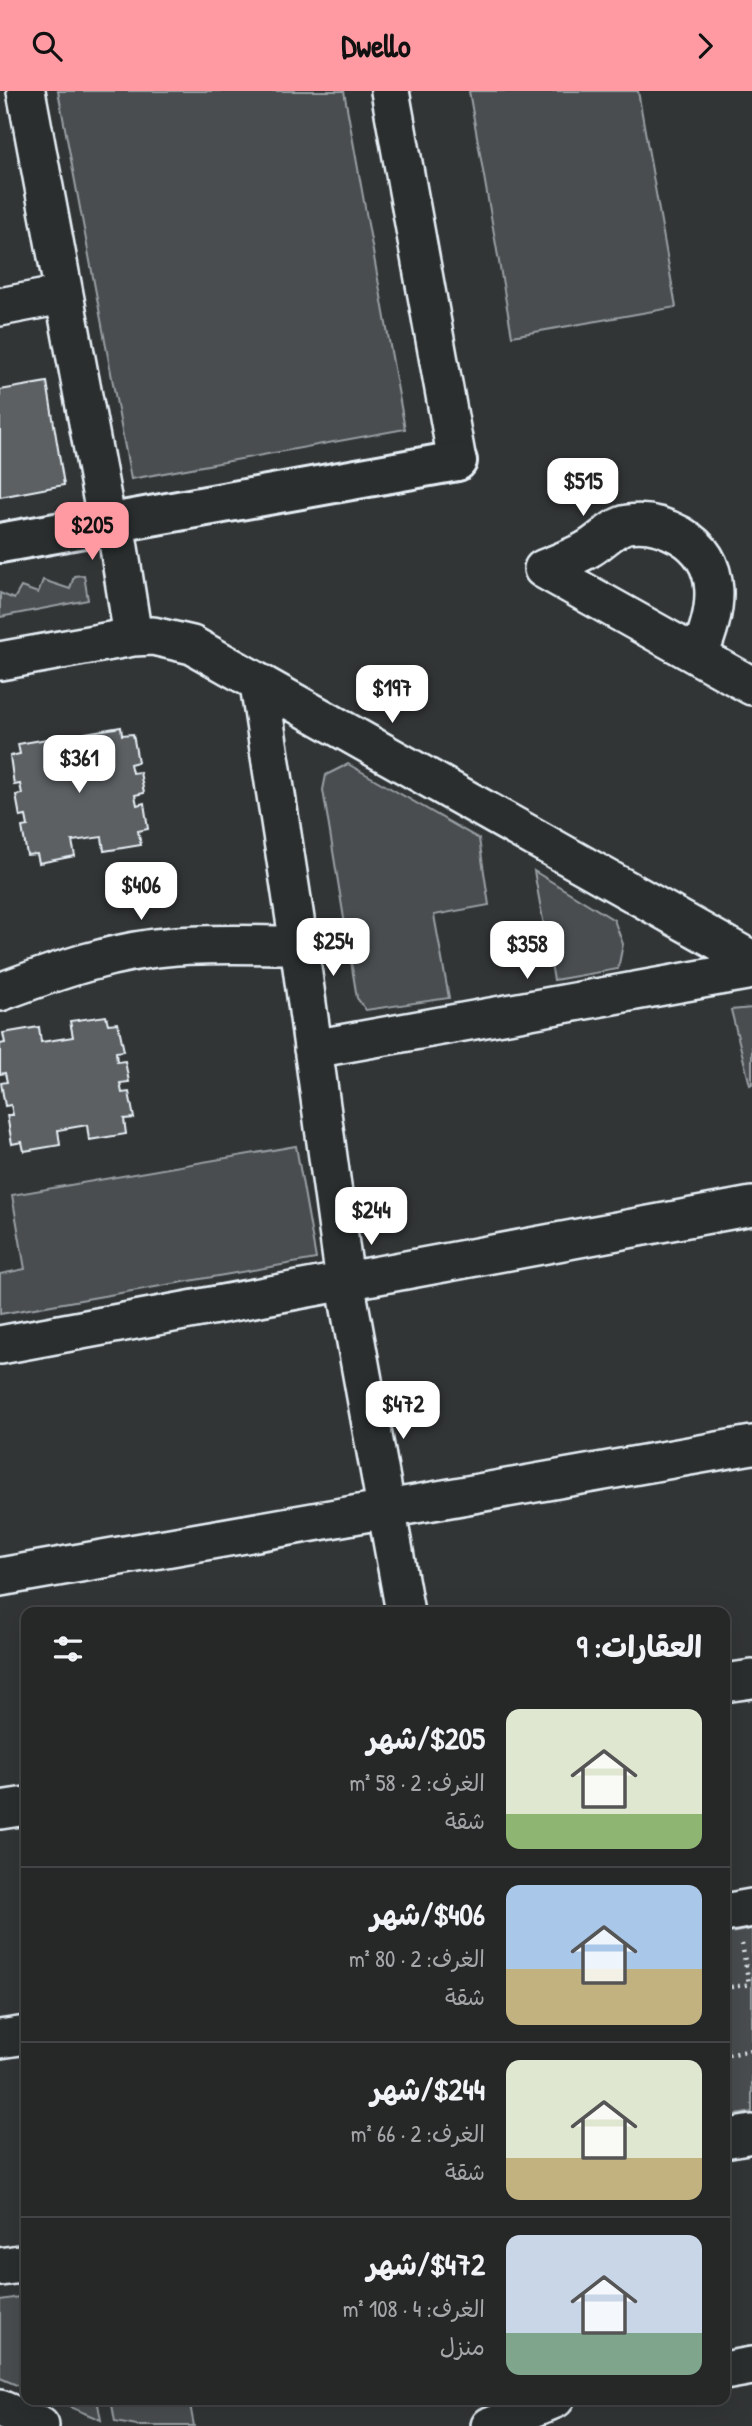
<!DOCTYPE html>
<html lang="ar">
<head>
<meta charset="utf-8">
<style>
	body { margin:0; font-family:"Patrick Hand","Playpen Sans Arabic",sans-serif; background:#323434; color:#f1f3f6; direction:rtl; height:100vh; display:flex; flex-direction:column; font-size:26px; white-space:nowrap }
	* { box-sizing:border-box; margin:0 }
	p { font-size:23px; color:#a4a6a8 }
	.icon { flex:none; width:38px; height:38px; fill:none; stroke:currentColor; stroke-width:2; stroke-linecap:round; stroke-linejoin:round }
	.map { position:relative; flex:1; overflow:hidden; direction:ltr }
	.panel { position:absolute; left:21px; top:1516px; width:709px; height:798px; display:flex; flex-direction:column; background:#262828; border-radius:14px; box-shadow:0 7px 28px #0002,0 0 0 2px #424445; direction:rtl }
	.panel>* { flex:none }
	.price { position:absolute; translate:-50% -60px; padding:0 16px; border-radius:14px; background:#fff; color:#222; font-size:23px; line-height:46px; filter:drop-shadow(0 2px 4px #0008) }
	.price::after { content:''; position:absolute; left:50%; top:42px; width:21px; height:16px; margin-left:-10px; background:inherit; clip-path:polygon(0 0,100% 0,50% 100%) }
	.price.on { background:#ff9aa2; color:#111 }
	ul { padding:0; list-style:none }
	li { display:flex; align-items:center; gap:21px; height:175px; padding:0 28px }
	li+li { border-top:2px solid #424445 }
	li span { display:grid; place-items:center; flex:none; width:196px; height:140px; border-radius:14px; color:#555 }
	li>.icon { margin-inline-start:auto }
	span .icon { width:84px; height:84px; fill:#fffc; stroke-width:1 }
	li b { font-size:30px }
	h2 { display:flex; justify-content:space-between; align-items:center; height:84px; padding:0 28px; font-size:30px }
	header { display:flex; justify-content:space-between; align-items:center; height:91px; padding:0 28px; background:#ff9aa2; color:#111; font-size:32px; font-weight:800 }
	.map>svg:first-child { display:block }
</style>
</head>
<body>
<header><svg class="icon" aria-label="forward" viewBox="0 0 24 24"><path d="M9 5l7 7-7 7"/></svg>Dwello<svg class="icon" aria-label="search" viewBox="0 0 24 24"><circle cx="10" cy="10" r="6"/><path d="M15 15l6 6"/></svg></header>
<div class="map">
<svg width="752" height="2335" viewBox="0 0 752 2335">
	<rect width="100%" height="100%" fill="#323536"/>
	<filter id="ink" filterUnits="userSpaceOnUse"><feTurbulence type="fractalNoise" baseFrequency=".0143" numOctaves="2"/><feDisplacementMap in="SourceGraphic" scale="14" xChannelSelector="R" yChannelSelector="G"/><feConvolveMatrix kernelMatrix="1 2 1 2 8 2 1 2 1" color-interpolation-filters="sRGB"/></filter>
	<g filter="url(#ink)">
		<!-- green -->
		<path fill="#494d4f" stroke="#989fa4" stroke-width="2" d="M58 0H344L405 338 131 388Z
			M469 0H638L676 216 512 245Z
			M84 484 88 509 0 526V502L14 508 21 496 38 502 43 489 70 498 74 485Z
			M348 673 479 748 489 814 434 824 449 907 366 919 357 907 323 699 326 684Z
			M534 780 614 829 623 853 618 878 554 889Z
			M752 917V993L750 994 731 919Z
			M296 1055 316 1168 0 1223V1183L25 1178 12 1104Z
			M752 1838V2021L725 2026V1843Z
			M26 2205V2298L0 2287V2209Z
			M51 2308H97L101 2329Z
			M111 2308H189L194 2335H137L115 2331Z"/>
		<!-- building -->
		<path fill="#5c6063" stroke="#e8f1f8" stroke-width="2" d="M47 291 64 394 0 406V299Z
			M121 636 122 644 133 643 138 671 130 673 132 682 140 681 144 702 135 704 137 714 144 712 148 738 138 740 141 754 104 760 102 746 72 750 75 765 39 772 37 763 27 764 22 736 28 735 26 725 20 726 16 704 22 703 20 693 14 694 10 665 20 663 18 653 53 647 56 663 87 657 85 642Z
			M106 925 108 933 118 932 124 960 116 961 117 971 125 970 129 991 120 992 122 1002 129 1001 134 1027 124 1028 126 1043 89 1049 87 1034 58 1039 60 1054 24 1060 22 1051 12 1053 7 1024H13L11 1014 5 1015 1 992 7 991 5 982 0 983V953L5 952 3 942 39 936 41 951 73 946 70 930Z"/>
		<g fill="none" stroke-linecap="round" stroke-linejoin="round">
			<!-- street casing -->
			<g stroke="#e8f1f8" stroke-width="42">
				<path id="street" d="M26 0 107 433
					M390 0 457 370
					M0 216 62 204
					M115 431 133 546
					M699 563C717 522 727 471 680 444 664 435 647 430 628 433 614 435 601 451 588 458 574 466 558 472 543 478L752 595
					M0 570 133 546 153 545 192 554 752 869
					M259 593 299 854 345 1190 405 1521
					M0 901C56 880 115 859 176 855 217 852 258 854 299 854
					M313 958 752 879
					M0 1254 752 1115
					M0 1486 752 1354
					M724 1592 752 1588
					M0 1719 26 1715
					M724 1822 752 1817
					M0 1948 26 1944
					M724 2048 752 2043
					M0 2176 26 2172
					M724 2280 752 2275
					M0 2318 40 2335
					M490 2335 555 2308"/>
			</g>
			<!-- secondary casing -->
			<g stroke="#e8f1f8" stroke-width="44">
				<path id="secondary" d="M0 452 457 370"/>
			</g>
			<!-- path -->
			<path stroke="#e8f1f8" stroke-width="4.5" stroke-dasharray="2 5" stroke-linecap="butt" d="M742 1853 749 1893
				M724 1897 751 1893
				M724 1944 728 1964 752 1959"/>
			<!-- street -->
			<use href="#street" stroke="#2a2d2e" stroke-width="37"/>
			<!-- secondary -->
			<use href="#secondary" stroke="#2a2d2e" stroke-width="38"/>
		</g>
	</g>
</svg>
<b class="price" style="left:583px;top:427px">$515</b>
<b class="price on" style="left:92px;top:471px">$205</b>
<b class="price" style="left:392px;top:634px">$197</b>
<b class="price" style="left:79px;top:704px">$361</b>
<b class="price" style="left:141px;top:831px">$406</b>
<b class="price" style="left:333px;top:887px">$254</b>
<b class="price" style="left:527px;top:890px">$358</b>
<b class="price" style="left:371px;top:1156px">$244</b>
<b class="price" style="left:403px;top:1350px">$472</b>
<section class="panel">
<h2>العقارات: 9<svg class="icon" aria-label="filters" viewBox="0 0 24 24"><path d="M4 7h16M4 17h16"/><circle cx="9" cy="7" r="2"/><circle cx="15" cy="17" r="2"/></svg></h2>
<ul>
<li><span style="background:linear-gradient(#dfe7d0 75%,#8fb573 0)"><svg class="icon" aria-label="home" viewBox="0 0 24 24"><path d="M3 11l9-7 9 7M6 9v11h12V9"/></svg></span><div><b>$205/شهر</b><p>الغرف: 2 · 58 m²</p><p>شقة</p></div></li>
<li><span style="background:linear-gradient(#a9c7e8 60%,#c2b280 0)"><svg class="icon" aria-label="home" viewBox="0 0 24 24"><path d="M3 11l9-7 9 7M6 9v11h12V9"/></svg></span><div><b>$406/شهر</b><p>الغرف: 2 · 80 m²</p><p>شقة</p></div></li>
<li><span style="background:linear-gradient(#dfe7d0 70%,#c2b280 0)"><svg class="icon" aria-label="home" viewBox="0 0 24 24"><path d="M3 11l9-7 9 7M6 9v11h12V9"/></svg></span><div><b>$244/شهر</b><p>الغرف: 2 · 66 m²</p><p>شقة</p></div></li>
<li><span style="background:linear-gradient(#c9d6e8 70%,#7fa58c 0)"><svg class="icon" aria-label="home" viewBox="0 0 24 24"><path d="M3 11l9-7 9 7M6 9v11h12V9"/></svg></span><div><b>$472/شهر</b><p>الغرف: 4 · 108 m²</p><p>منزل</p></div></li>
</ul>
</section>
</div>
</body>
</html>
